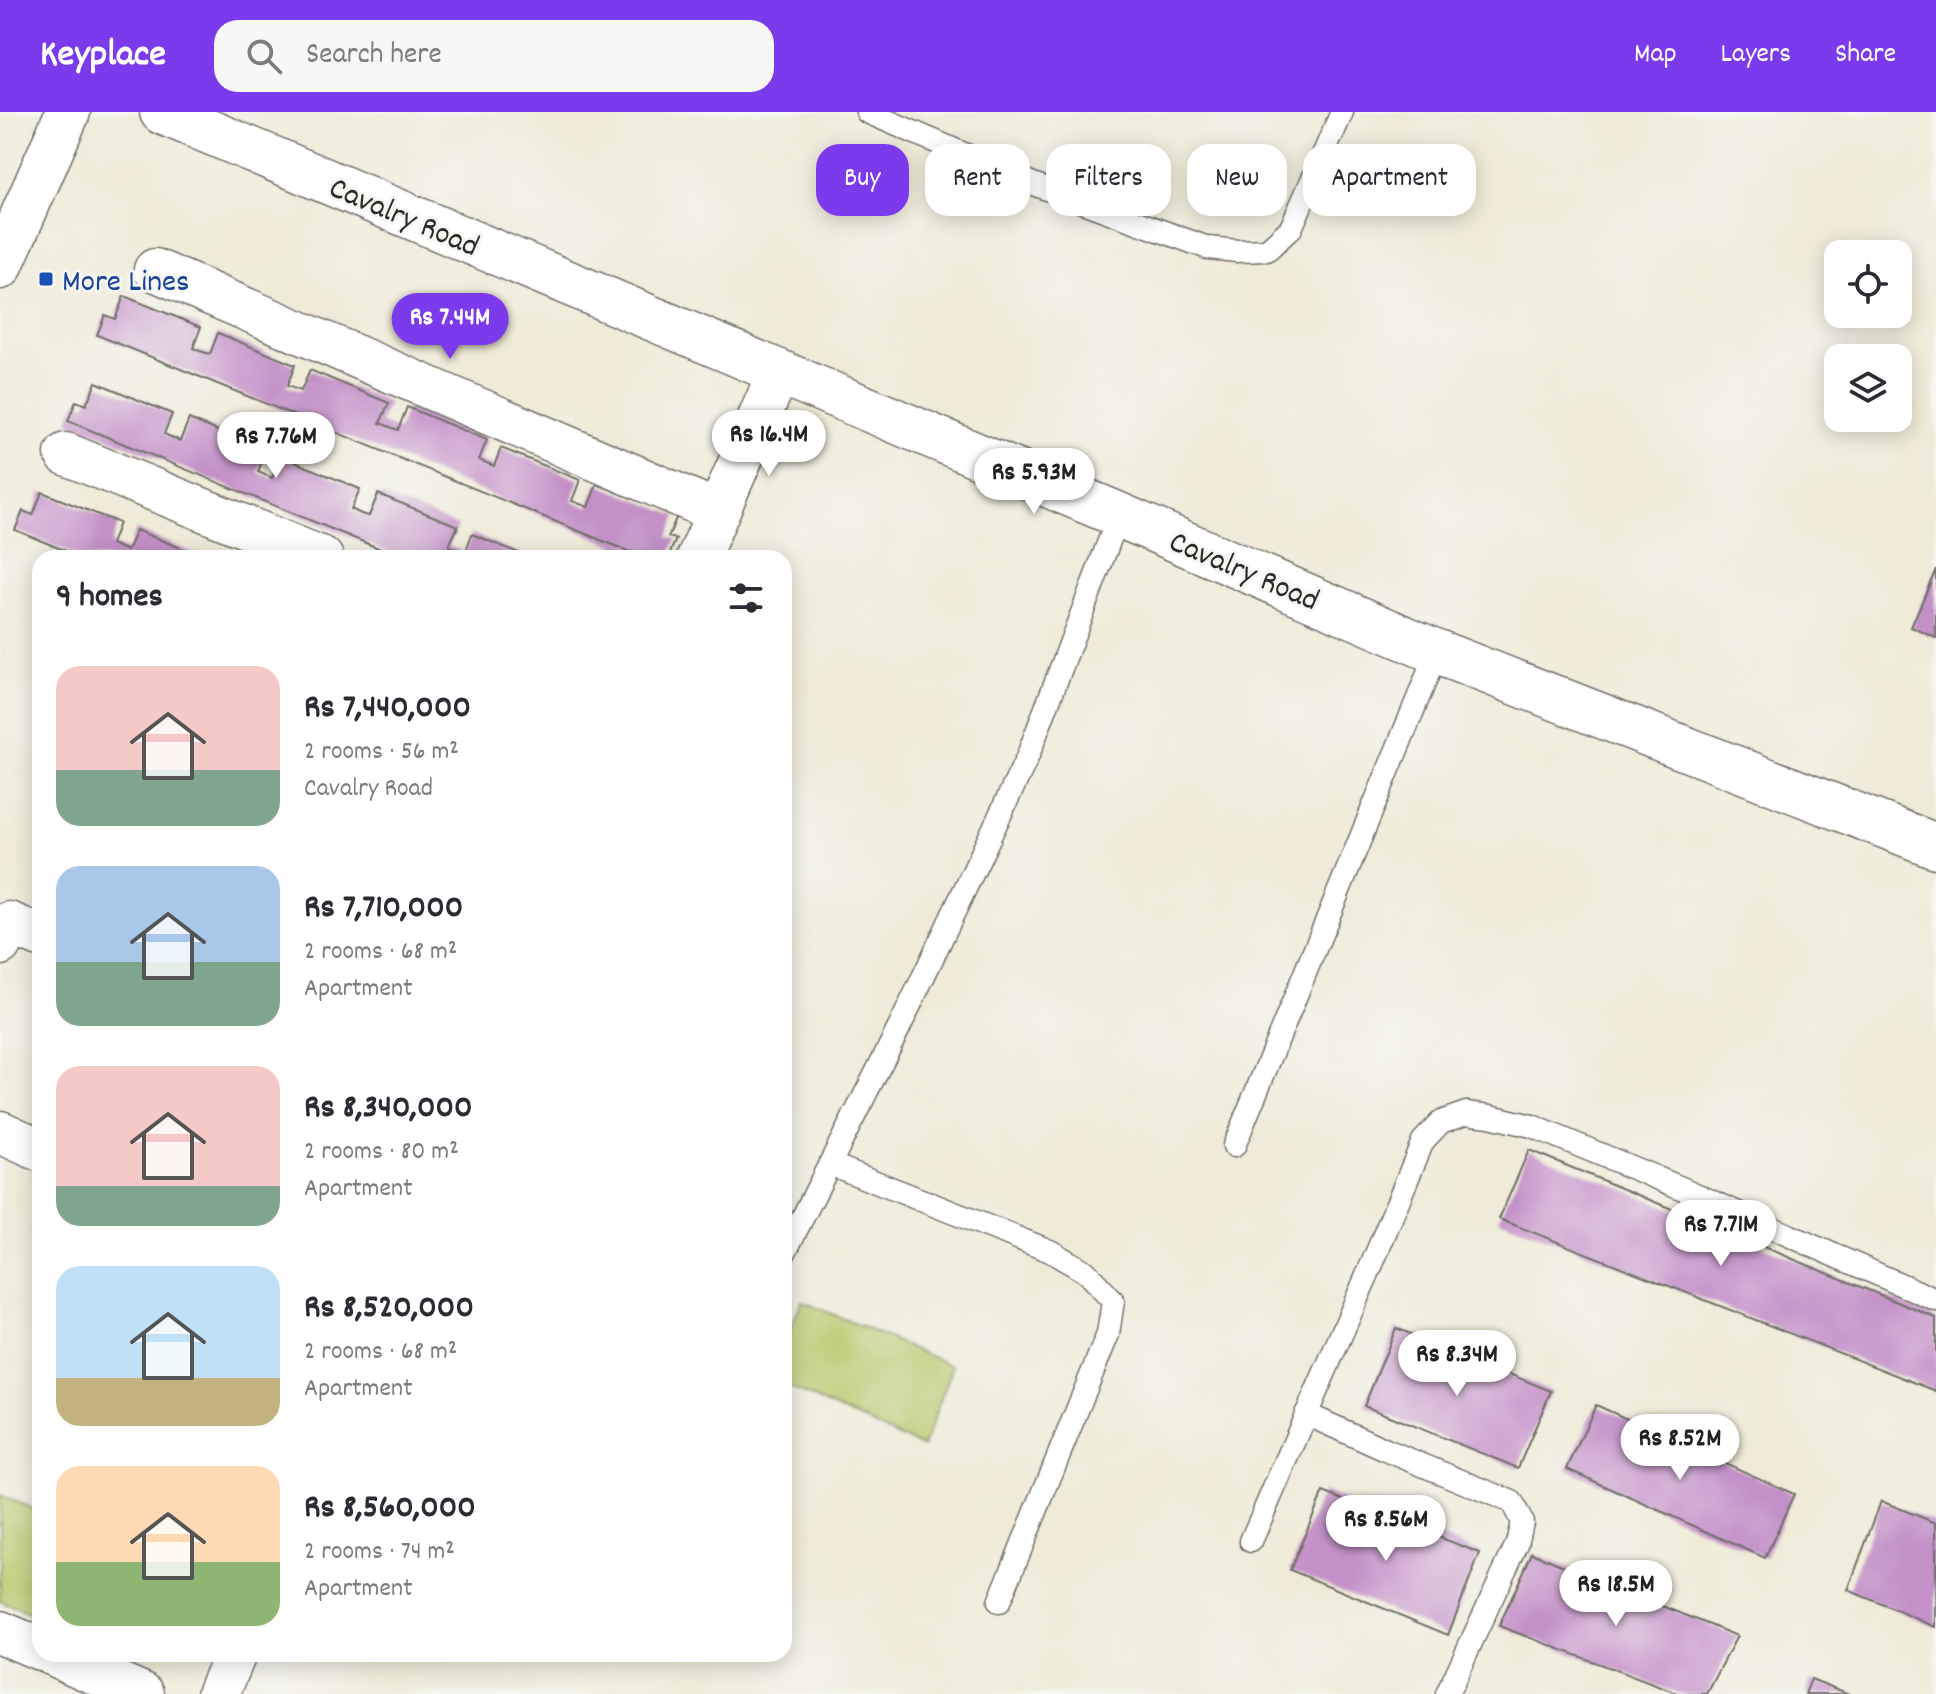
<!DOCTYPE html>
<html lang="en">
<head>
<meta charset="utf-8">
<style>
	body { margin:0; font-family:Dekko,sans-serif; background:#f7f7f7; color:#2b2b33; height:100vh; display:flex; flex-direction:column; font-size:30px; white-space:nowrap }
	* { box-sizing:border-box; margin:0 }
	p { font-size:26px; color:#7c7c81 }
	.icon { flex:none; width:44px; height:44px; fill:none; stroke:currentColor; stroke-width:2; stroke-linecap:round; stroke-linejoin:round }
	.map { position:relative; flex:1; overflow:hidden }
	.side { position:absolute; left:32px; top:438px; width:760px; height:1112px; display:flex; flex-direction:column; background:#fff; border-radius:24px; box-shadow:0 4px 20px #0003 }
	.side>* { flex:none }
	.top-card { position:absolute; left:816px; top:32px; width:760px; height:72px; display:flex; gap:16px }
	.controls { position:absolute; left:1824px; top:128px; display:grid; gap:16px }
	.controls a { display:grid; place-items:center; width:88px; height:88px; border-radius:16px; background:#fff; box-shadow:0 4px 20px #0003; font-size:40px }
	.price { position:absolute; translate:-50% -68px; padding:0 18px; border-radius:28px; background:#fff; color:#222; font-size:26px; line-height:52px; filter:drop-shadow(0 2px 4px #0008) }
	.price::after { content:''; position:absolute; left:50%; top:48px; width:24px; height:18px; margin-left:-12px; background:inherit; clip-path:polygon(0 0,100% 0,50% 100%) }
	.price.on { background:#7c3aed; color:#fff }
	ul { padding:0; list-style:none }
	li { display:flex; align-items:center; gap:24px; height:200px; padding:0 24px }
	li span { display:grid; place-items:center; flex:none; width:224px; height:160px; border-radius:24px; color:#555 }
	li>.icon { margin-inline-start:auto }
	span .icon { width:96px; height:96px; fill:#fffc; stroke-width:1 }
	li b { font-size:34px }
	h2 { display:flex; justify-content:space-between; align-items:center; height:96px; padding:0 24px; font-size:34px }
	.pill { padding:0 28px; border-radius:24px; background:#fff; box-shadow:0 4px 20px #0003; font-size:28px; line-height:72px }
	.pill.on { background:#7c3aed; color:#fff }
	header { display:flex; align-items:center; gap:48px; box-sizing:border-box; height:112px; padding:0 40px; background:#7c3aed; color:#fff }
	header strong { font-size:38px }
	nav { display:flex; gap:44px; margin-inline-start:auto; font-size:28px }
	.search { width:560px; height:72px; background:#f7f7f7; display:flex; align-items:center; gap:20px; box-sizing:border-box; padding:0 28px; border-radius:24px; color:#7c7c81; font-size:30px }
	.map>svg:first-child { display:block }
</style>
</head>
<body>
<header>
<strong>Keyplace</strong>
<div class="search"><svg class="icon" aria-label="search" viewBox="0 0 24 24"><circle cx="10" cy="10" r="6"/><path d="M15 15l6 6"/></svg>Search here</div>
<nav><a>Map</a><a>Layers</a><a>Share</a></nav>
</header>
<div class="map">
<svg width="1936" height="1582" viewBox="0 0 1936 1582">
	<rect width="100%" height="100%" fill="#f6f6f2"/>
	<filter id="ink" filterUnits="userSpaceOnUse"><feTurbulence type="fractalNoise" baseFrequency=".0125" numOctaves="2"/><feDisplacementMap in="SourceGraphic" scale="16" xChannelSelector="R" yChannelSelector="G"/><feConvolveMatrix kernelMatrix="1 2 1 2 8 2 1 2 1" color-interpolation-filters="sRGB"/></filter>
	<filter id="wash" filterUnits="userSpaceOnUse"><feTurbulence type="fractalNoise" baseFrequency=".006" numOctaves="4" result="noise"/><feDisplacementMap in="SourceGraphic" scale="32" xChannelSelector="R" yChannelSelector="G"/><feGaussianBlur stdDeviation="1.8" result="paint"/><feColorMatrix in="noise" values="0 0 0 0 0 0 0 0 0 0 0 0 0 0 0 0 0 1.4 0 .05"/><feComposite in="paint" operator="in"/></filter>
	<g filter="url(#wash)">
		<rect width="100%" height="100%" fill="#f0ebd8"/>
		<!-- green -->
		<path fill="#b7c86a" stroke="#717a4a" stroke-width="2" d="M802 1189 953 1254 923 1335 784 1273V1232Z
			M0 1383 40 1400V1506L0 1489Z"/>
		<g id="blocks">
			<!-- building -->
			<path fill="#c390c8" d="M124 184 201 215 193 236 200 239 210 242 218 221 295 253 287 274 301 279 310 258 389 291 380 311 398 318 407 295 487 328 479 348 494 354 501 336 580 368 572 389 588 395 597 372 677 404 668 425 676 427 668 446H645L97 223 105 203 115 207Z
				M96 270 172 302 164 322 171 325 180 329 189 307 266 339 258 360 272 366 281 344 360 377 351 397 361 402 369 404 378 382 458 414 449 434 465 441 472 422 531 446H403L351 425 68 309 76 289 86 293Z
				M42 380 119 411 111 432 127 439 136 418 206 446H83L15 418 23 399 33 403Z
				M1936 457V526L1911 515Z
				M1529 1038 1936 1206V1279L1499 1107Z
				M1396 1216 1551 1279 1518 1356 1364 1294Z
				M1596 1293 1794 1382 1765 1446 1567 1357Z
				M1323 1380 1480 1441 1448 1523 1290 1458Z
				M1881 1389 1936 1411V1515L1848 1478Z
				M1532 1441 1737 1524 1707 1582H1679L1499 1514Z
				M1811 1567 1849 1582H1805Z"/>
		</g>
	</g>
	<g filter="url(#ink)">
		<use href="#blocks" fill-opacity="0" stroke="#706e68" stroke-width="2"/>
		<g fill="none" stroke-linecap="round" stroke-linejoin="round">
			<!-- service casing -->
			<g stroke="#706e68" stroke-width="25">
				<path id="service" d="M867 0 1033 72 1208 136 1237 139 1267 138 1291 116 1342 0
					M1234 1034 1437 540
					M830 1052 1050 1139 1086 1160 1113 1189 1108 1222 999 1490
					M784 1142 899 916 1027 646 1119 403
					M1306 1302 1386 1338 1512 1390 1522 1410 1517 1432 1447 1582
					M1251 1429 1372 1152 1423 1029 1441 1010 1466 1001 1490 1004 1532 1014 1686 1078 1936 1188"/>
			</g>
			<!-- minor casing -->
			<g stroke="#706e68" stroke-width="45">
				<path id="minor" d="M155 158 718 400
					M66 342 322 446
					M698 446 779 260
					M0 832 9 811 40 824
					M0 1020 40 1038
					M0 1520 40 1537
					M51 1542 143 1582
					M218 1582 235 1542"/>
			</g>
			<!-- tertiary casing -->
			<g stroke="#706e68" stroke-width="47">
				<path id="tertiary" d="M162 0 1119 403 1437 540 1936 734
					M0 155 68 0"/>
			</g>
			<!-- service -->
			<use href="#service" stroke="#fff" stroke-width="22"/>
			<!-- minor -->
			<use href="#minor" stroke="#fff" stroke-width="42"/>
			<!-- tertiary -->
			<use href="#tertiary" stroke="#fff" stroke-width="44"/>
		</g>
	</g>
	<!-- markers -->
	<rect fill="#1a4fb4" stroke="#f6f6f2" stroke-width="3" x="38" y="159" width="16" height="16" rx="4"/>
	<g text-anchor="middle" stroke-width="6" stroke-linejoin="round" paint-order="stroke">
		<!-- street labels -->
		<g font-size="32" fill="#2b2b2b" stroke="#f6f6f2">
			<text transform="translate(405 103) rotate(23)" y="11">Cavalry Road</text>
			<text transform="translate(1245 457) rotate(23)" y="11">Cavalry Road</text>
		</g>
		<!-- transit labels -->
		<g font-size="32" fill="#164399" stroke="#f6f6f2" text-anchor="start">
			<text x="62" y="178">More Lines</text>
		</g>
	</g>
</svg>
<div class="controls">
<a><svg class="icon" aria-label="locate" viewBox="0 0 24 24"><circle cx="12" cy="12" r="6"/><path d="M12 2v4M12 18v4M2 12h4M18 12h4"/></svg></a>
<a><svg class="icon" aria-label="layers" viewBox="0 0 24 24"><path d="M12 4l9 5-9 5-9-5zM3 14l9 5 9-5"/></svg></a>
</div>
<b class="price on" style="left:450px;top:249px">Rs 7.44M</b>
<b class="price" style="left:769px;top:366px">Rs 16.4M</b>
<b class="price" style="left:276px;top:368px">Rs 7.76M</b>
<b class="price" style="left:1034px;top:404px">Rs 5.93M</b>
<b class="price" style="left:1721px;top:1156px">Rs 7.71M</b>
<b class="price" style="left:1457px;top:1286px">Rs 8.34M</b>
<b class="price" style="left:1680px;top:1370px">Rs 8.52M</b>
<b class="price" style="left:1386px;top:1451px">Rs 8.56M</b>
<b class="price" style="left:1616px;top:1516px">Rs 18.5M</b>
<div class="top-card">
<a class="pill on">Buy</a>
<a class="pill">Rent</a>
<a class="pill">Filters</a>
<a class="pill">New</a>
<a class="pill">Apartment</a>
</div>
<section class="side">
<h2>9 homes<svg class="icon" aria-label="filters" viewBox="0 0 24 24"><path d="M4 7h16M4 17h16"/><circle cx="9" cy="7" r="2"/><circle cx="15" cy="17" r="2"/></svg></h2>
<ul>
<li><span style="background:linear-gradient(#f6c9c9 65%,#7fa58c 0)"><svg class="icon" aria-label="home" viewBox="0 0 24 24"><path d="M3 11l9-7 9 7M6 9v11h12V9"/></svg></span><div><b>Rs 7,440,000</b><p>2 rooms · 56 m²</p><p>Cavalry Road</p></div></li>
<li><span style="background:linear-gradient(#a9c7e8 60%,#7fa58c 0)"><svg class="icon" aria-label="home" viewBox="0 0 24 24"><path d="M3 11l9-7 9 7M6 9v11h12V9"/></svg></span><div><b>Rs 7,710,000</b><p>2 rooms · 68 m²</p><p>Apartment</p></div></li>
<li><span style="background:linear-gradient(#f6c9c9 75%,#7fa58c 0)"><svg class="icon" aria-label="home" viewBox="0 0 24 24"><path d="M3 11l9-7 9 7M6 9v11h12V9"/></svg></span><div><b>Rs 8,340,000</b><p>2 rooms · 80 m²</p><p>Apartment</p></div></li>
<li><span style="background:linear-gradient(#bfe0f5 70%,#c2b280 0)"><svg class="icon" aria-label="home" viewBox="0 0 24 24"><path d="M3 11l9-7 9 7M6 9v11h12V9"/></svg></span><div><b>Rs 8,520,000</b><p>2 rooms · 68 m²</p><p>Apartment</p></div></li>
<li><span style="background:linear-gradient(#ffd9b3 60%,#8fb573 0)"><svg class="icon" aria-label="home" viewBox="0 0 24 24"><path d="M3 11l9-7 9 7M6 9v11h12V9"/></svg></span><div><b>Rs 8,560,000</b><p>2 rooms · 74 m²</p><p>Apartment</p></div></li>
</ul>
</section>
</div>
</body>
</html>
